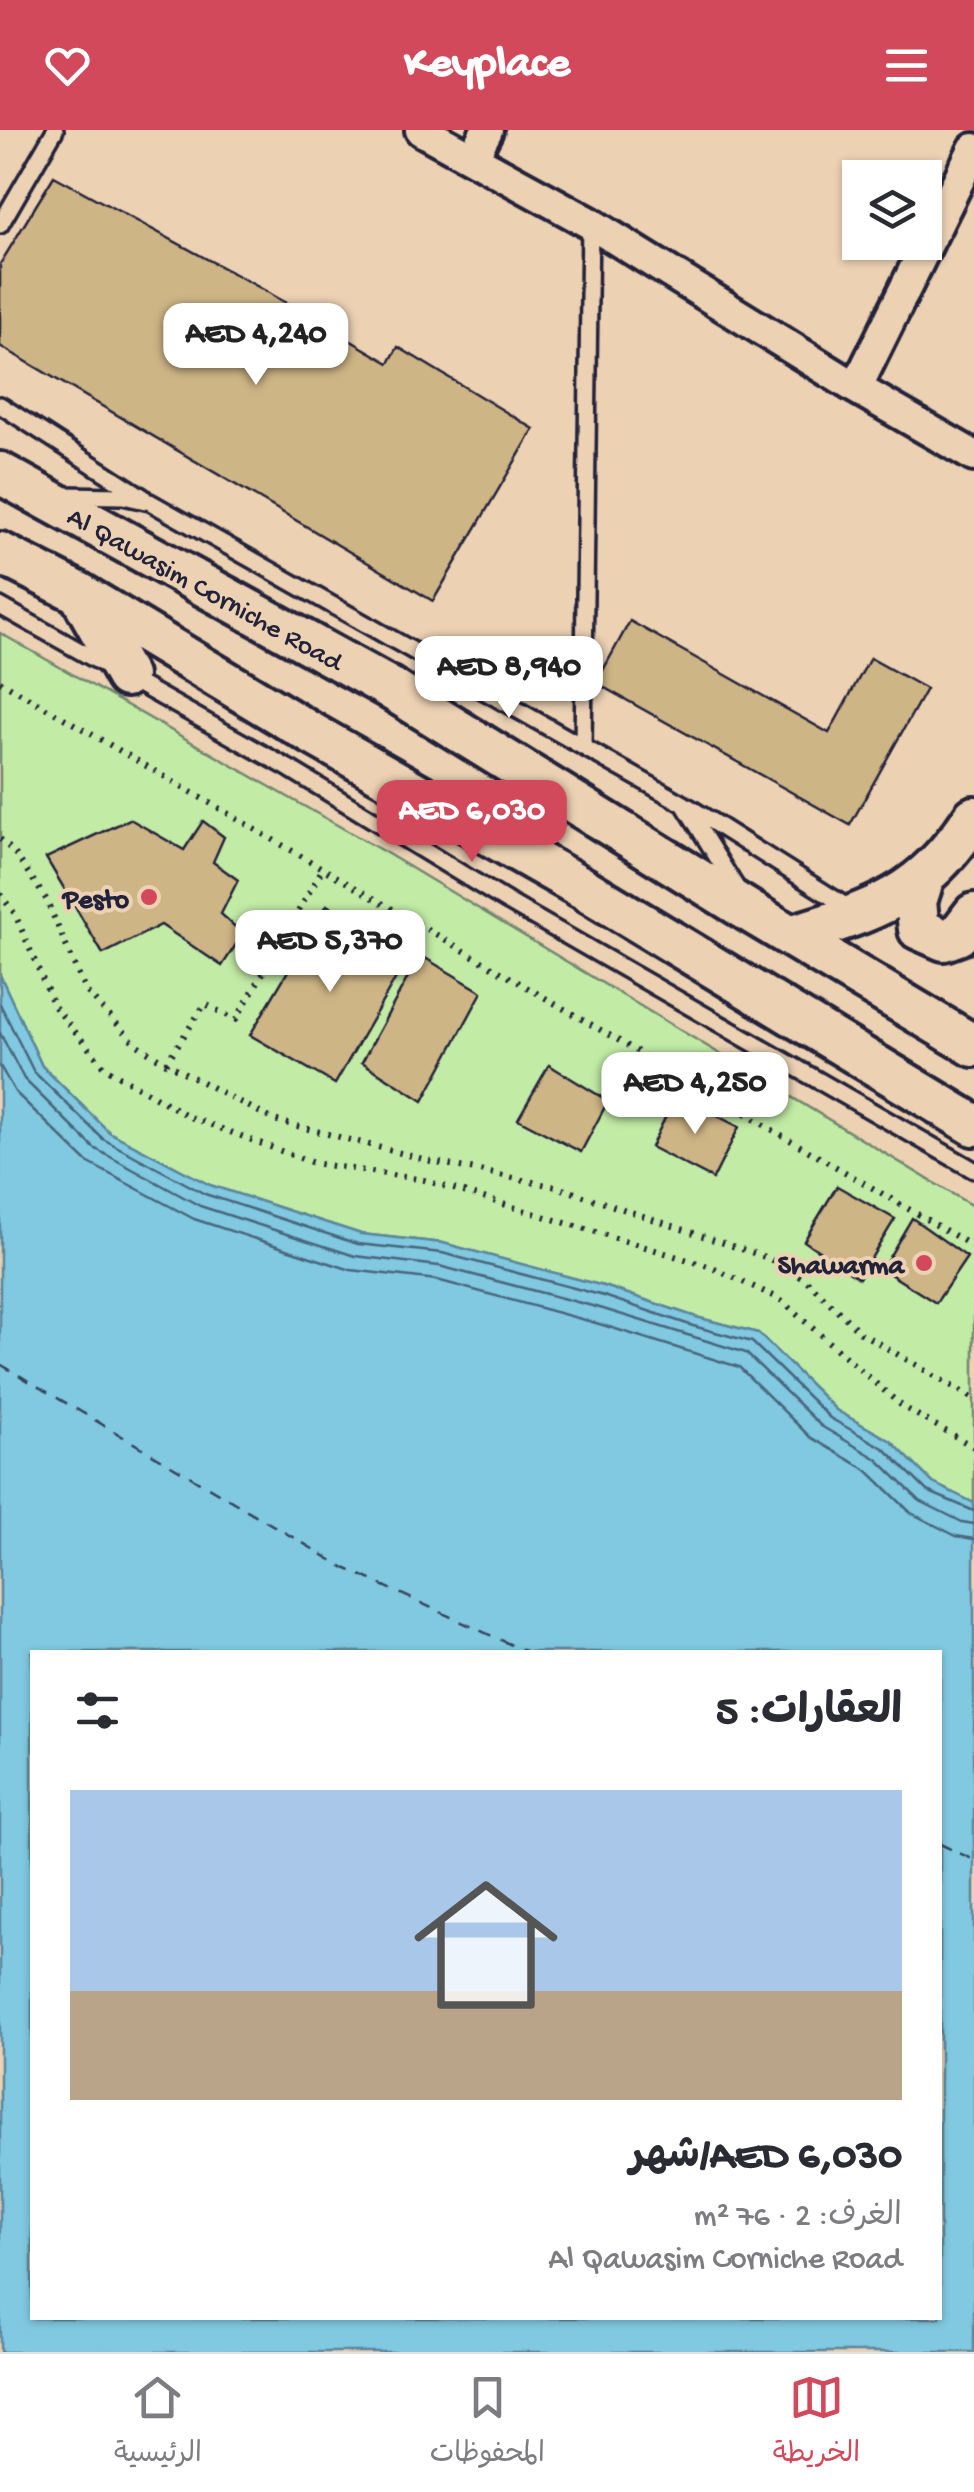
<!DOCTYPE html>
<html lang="ar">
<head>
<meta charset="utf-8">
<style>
	body { margin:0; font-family:"Gochi Hand","Playpen Sans Arabic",sans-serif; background:#f7f7f7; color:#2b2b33; direction:rtl; height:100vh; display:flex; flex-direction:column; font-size:38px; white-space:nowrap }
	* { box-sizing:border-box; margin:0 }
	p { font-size:32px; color:#7c7c81 }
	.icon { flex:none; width:55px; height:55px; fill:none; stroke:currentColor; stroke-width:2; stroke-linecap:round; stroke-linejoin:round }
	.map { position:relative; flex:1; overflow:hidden; direction:ltr }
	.details { position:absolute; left:30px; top:1520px; width:912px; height:670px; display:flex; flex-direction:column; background:#fff; border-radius:0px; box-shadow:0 2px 8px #0004; direction:rtl }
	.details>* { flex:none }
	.fabs { position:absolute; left:842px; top:30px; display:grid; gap:20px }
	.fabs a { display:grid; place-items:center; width:100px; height:100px; border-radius:0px; background:#fff; box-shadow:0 2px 8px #0004; font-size:50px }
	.price { position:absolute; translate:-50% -85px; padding:0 22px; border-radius:20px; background:#fff; color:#222; font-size:32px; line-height:65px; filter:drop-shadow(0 2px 5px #0008) }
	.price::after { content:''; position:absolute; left:50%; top:60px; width:30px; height:22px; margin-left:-15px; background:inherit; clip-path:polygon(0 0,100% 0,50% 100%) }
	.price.on { background:#d1495b; color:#fff }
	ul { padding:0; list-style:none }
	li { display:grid; align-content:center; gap:20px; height:530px; padding:0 40px }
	li span { display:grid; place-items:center; height:310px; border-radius:0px; color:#555 }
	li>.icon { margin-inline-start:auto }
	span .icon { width:180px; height:180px; fill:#fffc; stroke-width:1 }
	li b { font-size:42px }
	h2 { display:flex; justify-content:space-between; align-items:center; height:120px; padding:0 40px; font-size:42px }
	header { display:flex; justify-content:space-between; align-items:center; height:130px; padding:0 40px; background:#d1495b; color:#fff; font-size:45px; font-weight:800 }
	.dock { display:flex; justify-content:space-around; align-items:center; height:140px; border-top:2px solid #e1e1e2; background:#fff; font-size:28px; color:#7c7c81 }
	.dock a { display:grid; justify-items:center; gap:5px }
	.dock .on { color:#d1495b }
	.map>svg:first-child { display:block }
</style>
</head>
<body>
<header><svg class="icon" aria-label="menu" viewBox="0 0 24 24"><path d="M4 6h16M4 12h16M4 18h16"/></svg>Keyplace<svg class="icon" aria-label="heart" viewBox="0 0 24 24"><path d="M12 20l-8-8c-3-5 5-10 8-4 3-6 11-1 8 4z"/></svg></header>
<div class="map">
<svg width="974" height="2222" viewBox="0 0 974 2222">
	<rect width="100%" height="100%" fill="#ecd1b3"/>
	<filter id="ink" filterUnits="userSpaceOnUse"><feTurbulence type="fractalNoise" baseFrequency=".01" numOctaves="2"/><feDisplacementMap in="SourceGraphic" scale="20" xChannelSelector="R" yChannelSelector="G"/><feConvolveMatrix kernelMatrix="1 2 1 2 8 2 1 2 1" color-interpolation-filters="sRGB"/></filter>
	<g filter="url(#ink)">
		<!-- green -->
		<path fill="#c2eba6" stroke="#728670" stroke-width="2.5" d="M0 503 388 724 974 1077V1373L933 1353 891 1311 836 1280 758 1203 696 1187 607 1157 443 1113 361 1104 210 1055 109 1002 42 936 0 845Z"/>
		<!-- water -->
		<path fill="#80c9e0" stroke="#5a869e" stroke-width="2.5" fill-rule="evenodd" d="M0 845 42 936 109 1002 210 1055 361 1104 443 1113 607 1157 696 1187 758 1203 836 1280 891 1311 933 1353 974 1373V2222H0ZM32 1522H940V2188H32Z"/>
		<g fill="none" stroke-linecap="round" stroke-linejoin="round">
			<!-- shore -->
			<path stroke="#48657d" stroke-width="2.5" d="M0 874 34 942 103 1009 205 1064 358 1114 442 1123 604 1166 693 1196 752 1212 830 1288 885 1319 927 1361 974 1381
				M0 903 24 949 94 1018 200 1076 355 1126 439 1136 600 1178 746 1223 821 1296 877 1329 920 1371 962 1392 974 1394
				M0 936 15 962 87 1032 194 1089 351 1140 437 1150 596 1193 739 1237 810 1307 868 1341 911 1383 956 1406 974 1409"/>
			<!-- ferry -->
			<path stroke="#35435c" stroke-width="2.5" stroke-dasharray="12 10" stroke-linecap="butt" d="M0 1234 345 1438 527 1522
				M940 1714 974 1730"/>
		</g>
		<!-- building -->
		<path fill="#ceb586" stroke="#22223b" stroke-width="2.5" d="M54 46 264 160 389 233 398 217 534 299 433 471 0 216V134Z
			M630 491 829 603 870 528 926 559 850 695 596 553Z
			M130 689 184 720 203 691 224 707 213 732 238 750 221 784 243 804 222 836 161 795 103 824 46 728Z
			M327 775 408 827 335 954 250 905Z
			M420 825 482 862 423 971 362 932Z
			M549 935 608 971 581 1022 518 989Z
			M676 965 739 997 713 1049 651 1017Z
			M837 1056 895 1089 859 1148 804 1111Z
			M912 1088 967 1127 936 1173 882 1139Z"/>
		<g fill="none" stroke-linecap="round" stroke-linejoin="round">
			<!-- lane casing -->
			<g stroke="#22223b" stroke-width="22">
				<path id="lane" d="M0 95 55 0
					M0 275 143 367
					M62 365 123 366 150 372 684 674 737 759
					M0 476 290 639 508 772 974 1040
					M583 616 590 93
					M689 677 852 780"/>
			</g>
			<!-- street casing -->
			<g stroke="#22223b" stroke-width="38">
				<path id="street" d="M421 0 590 93 856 258 974 326
					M473 27 487 0
					M856 258 974 19"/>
			</g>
			<!-- secondary casing -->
			<g stroke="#22223b" stroke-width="48">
				<path id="secondary" d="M0 343 388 557 752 783 974 916
					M0 423 79 463 309 602 583 758 974 995
					M81 466 126 546
					M923 750 916 772 919 799 944 810 958 805 974 784
					M790 806C877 780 922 766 974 687"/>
			</g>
			<!-- path -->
			<path stroke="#22223b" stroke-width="6" stroke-dasharray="2.5 8" stroke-linecap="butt" d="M0 551 974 1117
				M0 709 14 722 46 769 85 860 136 914 166 933 274 990 431 1031 557 1057 768 1128 807 1151 861 1203 974 1269
				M0 764 15 784 54 876 105 938 190 987 313 1033 424 1050 708 1136 778 1168 903 1277 974 1317
				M166 933 205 874 236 890 323 738"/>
			<!-- lane -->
			<use href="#lane" stroke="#ecd1b3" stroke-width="15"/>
			<!-- street -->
			<use href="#street" stroke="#ecd1b3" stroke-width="30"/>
			<!-- secondary -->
			<use href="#secondary" stroke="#ecd1b3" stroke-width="40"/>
		</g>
	</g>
	<!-- markers -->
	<g fill="#d1495b" stroke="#ecd1b3" stroke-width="4">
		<circle cx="149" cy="767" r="10"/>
		<circle cx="924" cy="1133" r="10"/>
	</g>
	<g text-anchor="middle" stroke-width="8" stroke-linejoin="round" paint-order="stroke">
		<!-- street labels -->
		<g font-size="28" fill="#22223b" stroke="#ecd1b3">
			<text transform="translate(206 457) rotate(29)" y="10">Al Qawasim Corniche Road</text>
		</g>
		<!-- poi labels -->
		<g font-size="28" font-weight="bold" fill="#22223b" stroke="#ecd1b3" text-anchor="end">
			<text x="129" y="777">Pesto</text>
			<text x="904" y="1143">Shawarma</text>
		</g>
	</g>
</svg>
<div class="fabs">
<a><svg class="icon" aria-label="layers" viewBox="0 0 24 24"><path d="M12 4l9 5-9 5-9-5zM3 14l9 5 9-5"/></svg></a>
</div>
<b class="price" style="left:256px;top:258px">AED 4,240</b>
<b class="price" style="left:509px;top:591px">AED 8,940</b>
<b class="price on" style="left:472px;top:735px">AED 6,030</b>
<b class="price" style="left:330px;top:865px">AED 5,370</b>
<b class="price" style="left:695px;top:1007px">AED 4,250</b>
<section class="details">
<h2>العقارات: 5<svg class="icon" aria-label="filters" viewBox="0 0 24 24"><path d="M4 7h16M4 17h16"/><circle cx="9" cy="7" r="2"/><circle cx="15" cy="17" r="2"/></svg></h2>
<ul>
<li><span style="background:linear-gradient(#a9c7e8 65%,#b9a48a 0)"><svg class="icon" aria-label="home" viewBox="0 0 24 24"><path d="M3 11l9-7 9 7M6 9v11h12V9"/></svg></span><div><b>AED 6,030/شهر</b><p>الغرف: 2 · 76 m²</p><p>Al Qawasim Corniche Road</p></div></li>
</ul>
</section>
</div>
<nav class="dock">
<a class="on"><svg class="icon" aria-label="map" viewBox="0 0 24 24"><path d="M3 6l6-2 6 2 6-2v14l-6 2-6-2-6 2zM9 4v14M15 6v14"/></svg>الخريطة</a>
<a><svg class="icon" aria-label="saved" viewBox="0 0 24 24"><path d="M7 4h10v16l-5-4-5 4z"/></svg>المحفوظات</a>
<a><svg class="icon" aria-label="home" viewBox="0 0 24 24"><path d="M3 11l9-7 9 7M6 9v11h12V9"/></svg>الرئيسية</a>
</nav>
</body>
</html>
